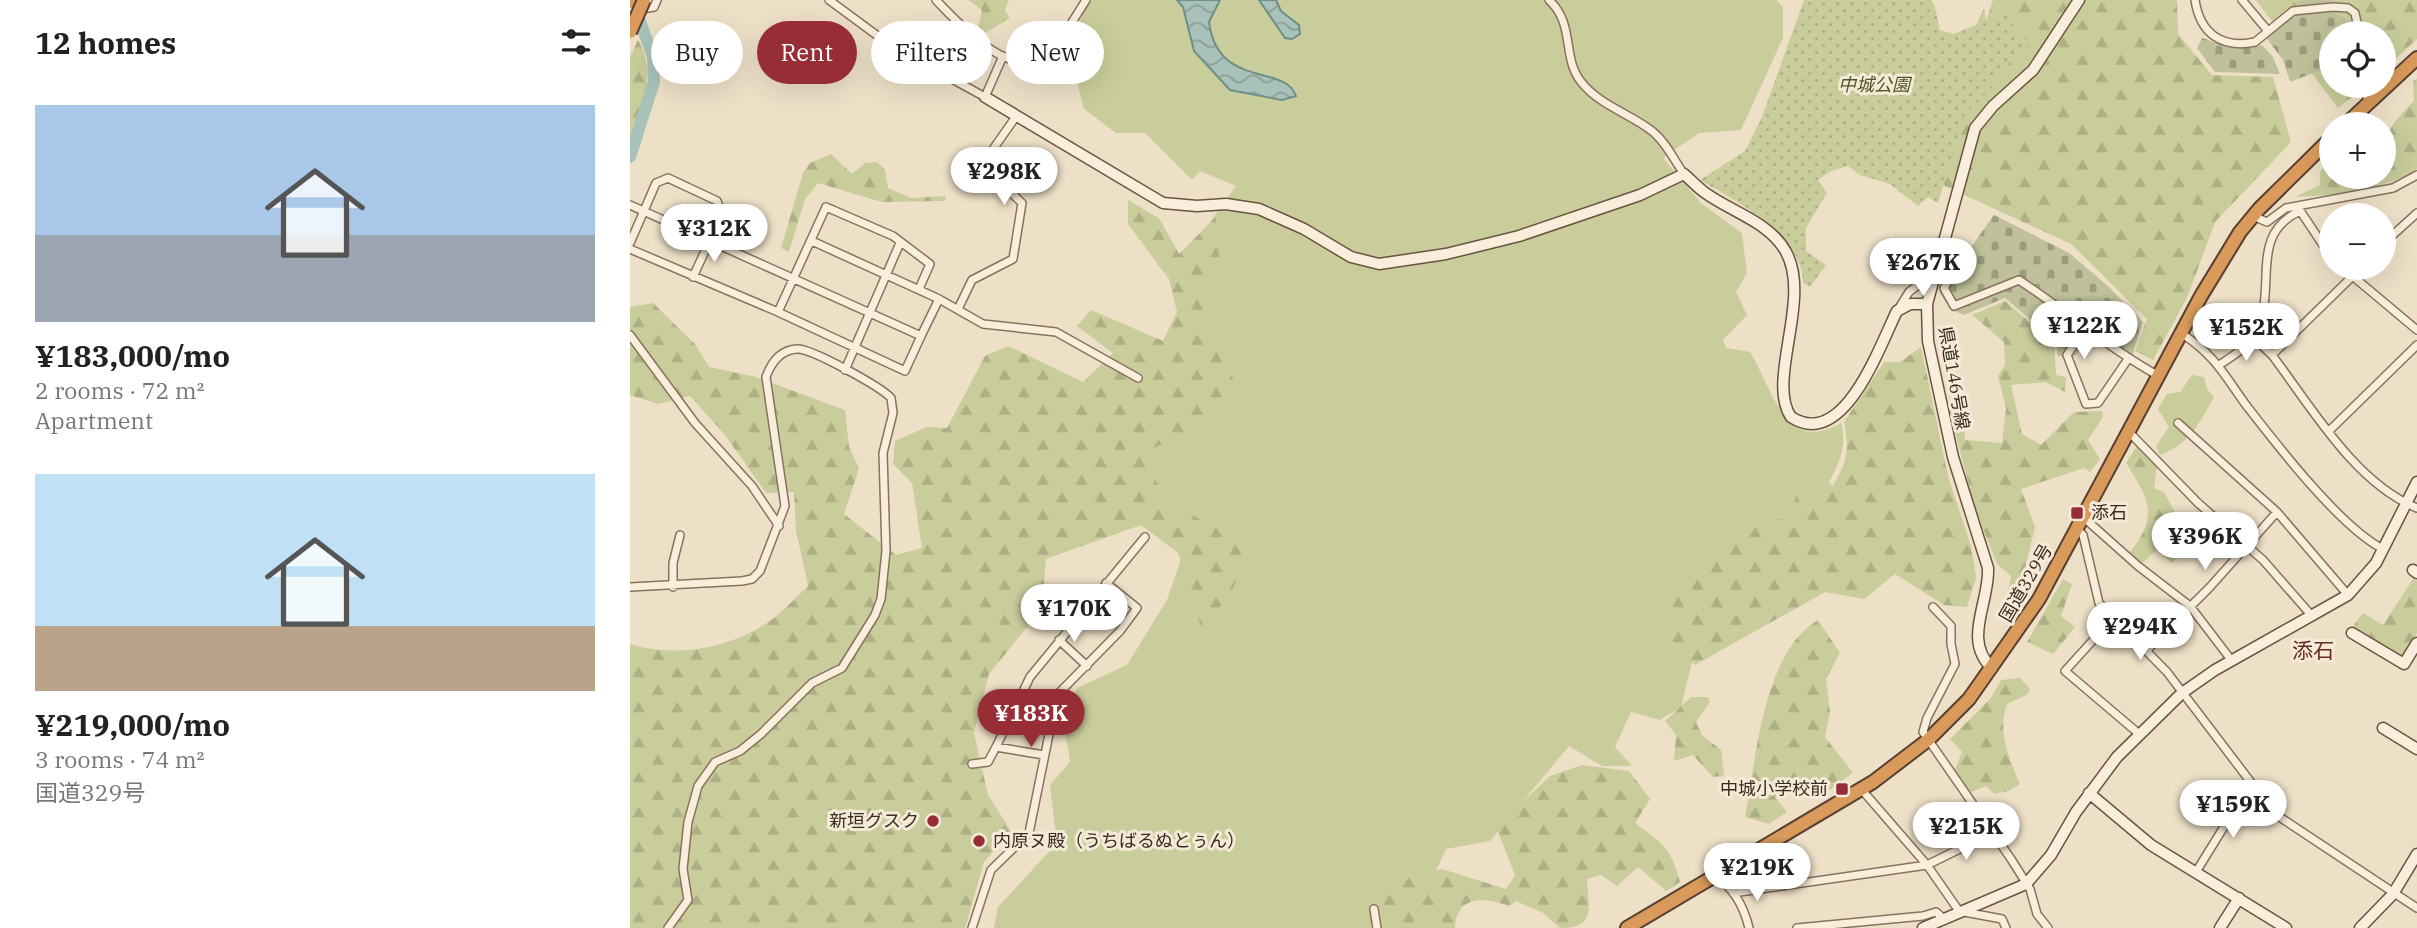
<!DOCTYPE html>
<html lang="en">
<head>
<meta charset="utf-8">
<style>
	body { margin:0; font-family:"IBM Plex Serif","Noto Sans JP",serif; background:#f6f6f6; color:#222; height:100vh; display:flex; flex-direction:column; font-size:26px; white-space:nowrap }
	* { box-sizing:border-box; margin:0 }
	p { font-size:23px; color:#767676 }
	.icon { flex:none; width:38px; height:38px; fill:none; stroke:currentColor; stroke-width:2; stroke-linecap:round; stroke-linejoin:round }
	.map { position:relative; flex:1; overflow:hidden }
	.sheet { display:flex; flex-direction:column; background:#fff; width:630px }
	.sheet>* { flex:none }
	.top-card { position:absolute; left:21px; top:21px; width:665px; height:63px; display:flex; gap:14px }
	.controls { position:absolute; left:1689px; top:21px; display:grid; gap:14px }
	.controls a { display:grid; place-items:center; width:77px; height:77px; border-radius:50%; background:#fff; box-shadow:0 7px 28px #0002; font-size:35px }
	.price { position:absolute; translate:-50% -60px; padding:0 16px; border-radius:24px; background:#fff; color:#222; font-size:23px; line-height:46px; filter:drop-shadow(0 2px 4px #0008) }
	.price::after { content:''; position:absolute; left:50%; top:42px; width:21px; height:16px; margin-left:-10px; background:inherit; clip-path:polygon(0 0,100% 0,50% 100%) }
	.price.current { background:#972e36; color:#fff }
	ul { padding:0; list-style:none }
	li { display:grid; align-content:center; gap:14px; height:371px; padding:0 35px }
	li span { display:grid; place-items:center; height:217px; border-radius:0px; color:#555 }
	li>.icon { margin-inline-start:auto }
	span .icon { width:126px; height:126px; fill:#fffc; stroke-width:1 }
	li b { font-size:30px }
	h2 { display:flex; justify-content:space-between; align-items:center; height:84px; padding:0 35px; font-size:30px }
	.tag { padding:0 24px; border-radius:32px; background:#fff; box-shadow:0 7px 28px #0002; font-size:24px; line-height:63px }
	.tag.current { background:#972e36; color:#fff }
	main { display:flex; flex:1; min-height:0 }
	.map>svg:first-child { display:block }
</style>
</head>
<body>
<main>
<section class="sheet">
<h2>12 homes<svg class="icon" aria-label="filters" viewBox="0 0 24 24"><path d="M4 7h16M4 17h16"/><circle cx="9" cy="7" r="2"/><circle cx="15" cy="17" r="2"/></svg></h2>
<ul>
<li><span style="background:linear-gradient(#a9c7e8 60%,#9aa5b1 0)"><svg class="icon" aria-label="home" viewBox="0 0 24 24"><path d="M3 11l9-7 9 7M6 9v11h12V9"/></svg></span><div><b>¥183,000/mo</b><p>2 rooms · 72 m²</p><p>Apartment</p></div></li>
<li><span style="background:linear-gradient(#bfe0f5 70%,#b9a48a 0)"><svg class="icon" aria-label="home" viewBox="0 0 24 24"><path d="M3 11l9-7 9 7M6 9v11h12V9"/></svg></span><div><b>¥219,000/mo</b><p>3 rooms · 74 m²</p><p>国道329号</p></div></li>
</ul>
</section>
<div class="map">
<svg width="1787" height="928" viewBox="0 0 1787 928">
	<defs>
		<pattern id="forest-firs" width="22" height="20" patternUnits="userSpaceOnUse" patternTransform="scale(1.75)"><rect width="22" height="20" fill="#c9cc9b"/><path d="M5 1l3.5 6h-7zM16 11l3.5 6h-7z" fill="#adaf85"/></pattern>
		<pattern id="cemetery-stones" width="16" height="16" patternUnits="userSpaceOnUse" patternTransform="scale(1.75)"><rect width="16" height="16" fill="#bfc19a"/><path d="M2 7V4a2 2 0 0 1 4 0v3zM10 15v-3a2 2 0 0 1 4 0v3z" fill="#9c9d7d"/></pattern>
		<pattern id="park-dots" width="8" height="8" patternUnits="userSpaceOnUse" patternTransform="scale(1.75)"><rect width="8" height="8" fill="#c9cc9b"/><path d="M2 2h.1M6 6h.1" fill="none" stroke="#adaf85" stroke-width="1.8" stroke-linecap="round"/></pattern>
		<pattern id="water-waves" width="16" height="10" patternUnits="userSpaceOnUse" patternTransform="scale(1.75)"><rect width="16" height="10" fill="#a8c2b9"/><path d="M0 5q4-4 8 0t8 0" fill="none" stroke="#8a9e96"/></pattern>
	</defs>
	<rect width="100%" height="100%" fill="#eee0c7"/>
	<!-- green -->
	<path fill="#c9cc9b" d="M460 0H1146L1153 7V38L1111 130 1069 133 1033 158 1071 203 1112 233 1117 273 1106 292 1117 315 1093 340 1096 348 1120 352C1143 389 1155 456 1211 423 1217 446 1210 462 1199 482L1214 502 1063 658 1051 707 1030 720 1001 712 985 747 1002 766H972L939 746 860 841 816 849 802 879 754 928H364L368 907 427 843 420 785 440 762 434 723 447 688 497 665 537 600 553 553 504 450 531 436 567 240 606 186 570 171 562 180 515 133H486L454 109 446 78 421 77 409 72 411 62 440 42Z
		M1562 375 1574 377 1577 389 1584 397C1569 424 1559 444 1530 455L1526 446 1539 427 1528 409 1537 394 1550 392Z"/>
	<!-- forest -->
	<path fill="url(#forest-firs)" d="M338 0H379L375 10 380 18 355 33 348 28 352 10Z
		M1363 0H1547L1548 34 1582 75 1643 77 1661 142 1585 222 1557 298 1523 360 1505 351 1517 319 1441 244 1304 181Z
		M1626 0H1787V39L1754 70V33H1701V86H1736L1708 108Z
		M8 40C28 75 12 112 0 147V57Z
		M1787 79V169C1749 192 1709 195 1665 197L1690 185V172L1697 164 1701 168V177H1754C1754 137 1755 129 1784 101L1783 81Z
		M201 154 222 174 235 163 247 162 255 170 258 188 281 198 316 196 315 201 252 202 188 183 175 199 159 252 151 248 173 173 180 163Z
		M498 200 529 218 549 254 586 217 589 257 579 285 577 315 583 340 608 388 547 439 517 450 512 460 541 503 619 547 602 591 572 630 548 553 511 525 416 559 412 608 359 674 344 733 358 795 381 831 354 862 335 928H0V644C45 658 98 649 137 623 152 613 165 598 178 586L166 530 164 492 136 493 95 435 60 396 28 404 0 395V307L23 303 65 344 79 367 126 377 215 410 219 447 229 468 214 514 266 555 292 548 282 483 263 464 265 441 297 427 317 428 355 356 378 346 453 382 483 353 447 326 461 310 533 341 547 312 539 279 498 224Z
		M1375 301 1424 343 1426 375 1436 377 1435 392 1415 382 1381 385 1392 434 1411 445 1444 412 1472 411 1473 417 1458 440 1470 459 1460 472 1454 468 1391 489 1405 527 1386 605 1375 613 1381 576 1367 564 1346 511 1317 403 1332 396 1335 440 1372 443 1376 408 1368 376 1375 365 1374 342 1342 315Z
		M1291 347 1318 476 1341 546 1346 577 1337 607 1314 605 1265 574 1234 599 1195 592 1065 665 1031 630 1045 600 1079 557 1126 522 1159 518 1167 493 1197 495C1215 466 1221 456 1214 422L1254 362H1270Z
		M1507 446 1527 466 1524 488 1534 492 1547 516 1544 541 1552 553 1542 563 1527 550 1511 564 1500 552C1530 515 1518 498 1496 463Z
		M1433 579 1442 584 1431 616 1445 627 1423 654 1397 642Z
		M1783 579 1787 581V633L1772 658 1723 626 1733 613 1753 625Z
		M1188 620 1210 653 1196 679 1200 712 1195 737 1223 773 1198 791 1179 784 1151 782 1145 797 1157 812 1139 824 1115 817C1126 759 1133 652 1188 620Z
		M1390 678 1400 689 1398 694 1377 704C1367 732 1379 758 1390 784L1378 791 1364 794 1356 786 1339 793 1324 772 1332 752 1320 739 1361 698 1371 680Z
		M1061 697H1078L1080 702 1066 722 1072 735 1091 750 1094 776 1083 777 1063 755 1044 761 1046 735 1035 721Z
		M952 765 999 771 1020 799 1005 823C1032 842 1042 850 1050 882L1036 891 1008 867 987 886 971 875 957 879C958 908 967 928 930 928L913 913 886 901 879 906C856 898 827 893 825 928H739L741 917 761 883 812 869 876 889 885 875 866 827 920 776Z"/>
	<!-- cemetery -->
	<path fill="url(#cemetery-stones)" d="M1671 0H1701L1702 12 1722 22 1724 33H1701V66L1660 82 1653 60 1637 39Z
		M1572 38C1593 45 1610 52 1632 45L1643 57 1650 74 1585 72 1567 48Z
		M1364 215 1439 253 1478 286 1513 322 1501 359 1461 338 1445 356H1428L1426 342 1375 298 1334 315 1320 309 1309 292Z"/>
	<!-- park -->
	<path fill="url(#park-dots)" d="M1174 0H1301L1305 7 1310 30 1323 34 1346 25 1354 8 1357 27 1374 11 1391 36 1403 44 1386 53 1360 89 1334 116 1308 203 1298 197 1288 206 1260 184 1230 175 1218 166 1201 171 1188 180 1197 193 1176 228V251L1196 265 1180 287 1173 283C1173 235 1106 201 1070 180L1115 151 1132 117Z"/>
	<!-- water -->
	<path fill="url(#water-waves)" stroke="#6f9086" stroke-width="2" d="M547 0H590L579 22C588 90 655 63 666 96L652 100 600 90 564 51 553 7Z
		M629 0H646L651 11 669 25 670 34 662 39 655 38Z"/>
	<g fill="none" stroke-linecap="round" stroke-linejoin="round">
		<!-- river -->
		<path stroke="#a8c2b9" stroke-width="12" d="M0 157 24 82 23 57 6 10"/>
		<!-- street casing -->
		<g stroke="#89725d" stroke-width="10">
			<path id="street" d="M199 0 260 45 355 97 373 56
				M306 0C322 17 360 56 384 60 394 61 406 59 416 57L429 43 456 0
				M919 0C946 25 931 58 952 83 971 106 999 113 1022 131 1036 142 1044 160 1054 174
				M1565 0C1570 33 1591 49 1625 42L1663 11 1703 7 1718 8 1725 13 1729 33
				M1612 0 1638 31
				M0 11 24 7 27 0
				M1733 86 1739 102
				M0 205 291 336 309 299 353 324 426 332 508 378
				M1669 209 1701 257
				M1623 216 1637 222 1656 208 1763 188 1787 175
				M182 241 309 299
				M0 243 26 183 38 178 87 201 92 214 63 277
				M1754 243 1787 213
				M1312 248 1326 251 1332 258 1314 288 1324 306 1389 280C1436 311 1480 349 1529 376
				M0 249 148 312 275 371 291 336
				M1713 268 1787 330
				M1269 308 1279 292 1306 271
				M328 309 342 280 383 259 392 203 352 165 387 115
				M148 312 196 207 263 236 300 264 289 289
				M1457 326 1437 355 1456 404 1468 403 1498 359
				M1552 334C1584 354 1595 376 1616 405 1647 445 1710 527 1753 549
				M0 335 65 423 122 486 149 526
				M1623 337 1642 355C1682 408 1725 483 1787 508
				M1642 355 1731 268
				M1589 365C1601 357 1615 349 1623 337 1651 293 1615 236 1670 211
				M215 370 270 243
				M1548 423 1647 512 1718 595
				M1700 430 1787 345
				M1499 432 1568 503 1633 560 1682 616
				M1453 517 1508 566 1560 606 1602 661
				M1447 529 1453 535 1469 603 1537 672 1645 814 1787 908
				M0 587 112 581 122 579 130 571 155 506 136 377C141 363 150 350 167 349 181 348 251 387 261 398L263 413 253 453 256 551 251 599 245 615 212 668 182 683 131 734 110 751 85 762 68 786 58 822 53 869 58 900 38 928
				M43 587V563L50 535
				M1303 607 1321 626V644L1325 664 1297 718 1293 732 1381 859 1400 889 1407 914 1418 928
				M1484 617 1435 671 1508 733
				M429 640 457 666
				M1518 649 1580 587 1647 512
				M366 747 400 677 515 537
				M342 764 358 762 366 747 414 755
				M1232 790 1297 865 1329 911 1372 919 1376 928
				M1566 872 1605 809 1603 803
				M1085 876C1104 888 1114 907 1119 928
				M1103 893 1297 865 1362 833
				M744 909 747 928
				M342 928 361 870 399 833 427 695 490 631 507 608 476 583
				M1167 928 1293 916 1306 912 1313 918"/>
		</g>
		<!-- secondary casing -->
		<g stroke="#6b5340" stroke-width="13">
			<path id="secondary" d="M355 97 533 203 567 206 596 204 629 209 674 229 721 257 749 264 816 254 889 236 1010 195 1054 174C1061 180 1067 187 1074 192 1101 212 1140 222 1156 252 1182 299 1136 381 1161 417 1214 451 1249 347 1267 311L1280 304H1297
				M1783 570 1787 573
				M1722 633 1774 664 1787 643
				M1362 668C1332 640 1360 602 1358 568L1323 457 1298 341 1297 304 1345 128 1363 106 1403 70 1449 0
				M1753 728 1787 749
				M1459 793 1521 845 1656 928
				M1293 928 1396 884 1421 855 1446 812 1487 757 1552 693 1585 670 1718 595 1746 563 1787 482
				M1590 928 1609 898
				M1730 928 1763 894 1787 854"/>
		</g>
		<!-- highway casing -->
		<g stroke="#574031" stroke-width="16">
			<path id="highway" d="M0 2 1 0
				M1716 124 1787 58
				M997 928 1243 782 1298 740 1339 699 1409 599 1571 296 1610 232 1629 209 1701 138"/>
		</g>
		<!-- street -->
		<use href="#street" stroke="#f8eedb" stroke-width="7"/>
		<!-- secondary -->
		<use href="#secondary" stroke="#f8eedb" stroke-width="10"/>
		<!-- highway -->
		<use href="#highway" stroke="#da9a5b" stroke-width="12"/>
		<!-- highway-bridge casing -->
		<g stroke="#574031" stroke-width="16" stroke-linecap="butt">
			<path id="highway-bridge" d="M0 32 14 0"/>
		</g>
		<!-- highway-bridge -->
		<use href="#highway-bridge" stroke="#da9a5b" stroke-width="12"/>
	</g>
	<!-- markers -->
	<g fill="#972e36" stroke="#f5ead7" stroke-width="2.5">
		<rect x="1440" y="506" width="14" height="14" rx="3.5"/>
		<rect x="1205" y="782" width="14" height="14" rx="3.5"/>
		<circle cx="303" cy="821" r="7"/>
		<circle cx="349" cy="841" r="7"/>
	</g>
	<g text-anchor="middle" stroke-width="6" stroke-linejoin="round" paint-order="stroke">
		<!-- park labels -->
		<g font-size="18" font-style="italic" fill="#4d5627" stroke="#f5ead7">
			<text x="1244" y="91">中城公園</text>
		</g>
		<!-- street labels -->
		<g font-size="18" fill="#3a2b20" stroke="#f5ead7">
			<text transform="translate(1324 378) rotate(80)" y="6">県道146号線</text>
			<text transform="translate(1396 583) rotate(-60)" y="6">国道329号</text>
		</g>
		<!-- poi labels -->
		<g font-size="18" fill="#3a2b20" stroke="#f5ead7" text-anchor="start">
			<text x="1461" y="519">添石</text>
			<text x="1198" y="795" text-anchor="end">中城小学校前</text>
			<text x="289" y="827" text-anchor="end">新垣グスク</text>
			<text x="363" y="847">内原ヌ殿（うちばるぬとぅん）</text>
		</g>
		<!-- quarter labels -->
		<g font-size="21" fill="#652b21" stroke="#f5ead7">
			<text x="1683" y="658">添石</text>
		</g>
	</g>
</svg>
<div class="controls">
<a><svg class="icon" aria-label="locate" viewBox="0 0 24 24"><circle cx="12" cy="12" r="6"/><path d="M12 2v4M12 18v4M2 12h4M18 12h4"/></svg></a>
<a>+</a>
<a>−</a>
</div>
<b class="price" style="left:374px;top:207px">¥298K</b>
<b class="price" style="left:84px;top:264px">¥312K</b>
<b class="price" style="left:1293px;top:298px">¥267K</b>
<b class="price" style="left:1454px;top:361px">¥122K</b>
<b class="price" style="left:1616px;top:363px">¥152K</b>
<b class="price" style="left:1575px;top:572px">¥396K</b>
<b class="price" style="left:444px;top:644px">¥170K</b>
<b class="price" style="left:1510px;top:662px">¥294K</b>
<b class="price current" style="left:401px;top:749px">¥183K</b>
<b class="price" style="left:1603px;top:840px">¥159K</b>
<b class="price" style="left:1336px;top:862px">¥215K</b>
<b class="price" style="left:1127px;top:903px">¥219K</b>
<div class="top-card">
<a class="tag">Buy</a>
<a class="tag current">Rent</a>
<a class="tag">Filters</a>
<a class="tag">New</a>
</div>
</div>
</main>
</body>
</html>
